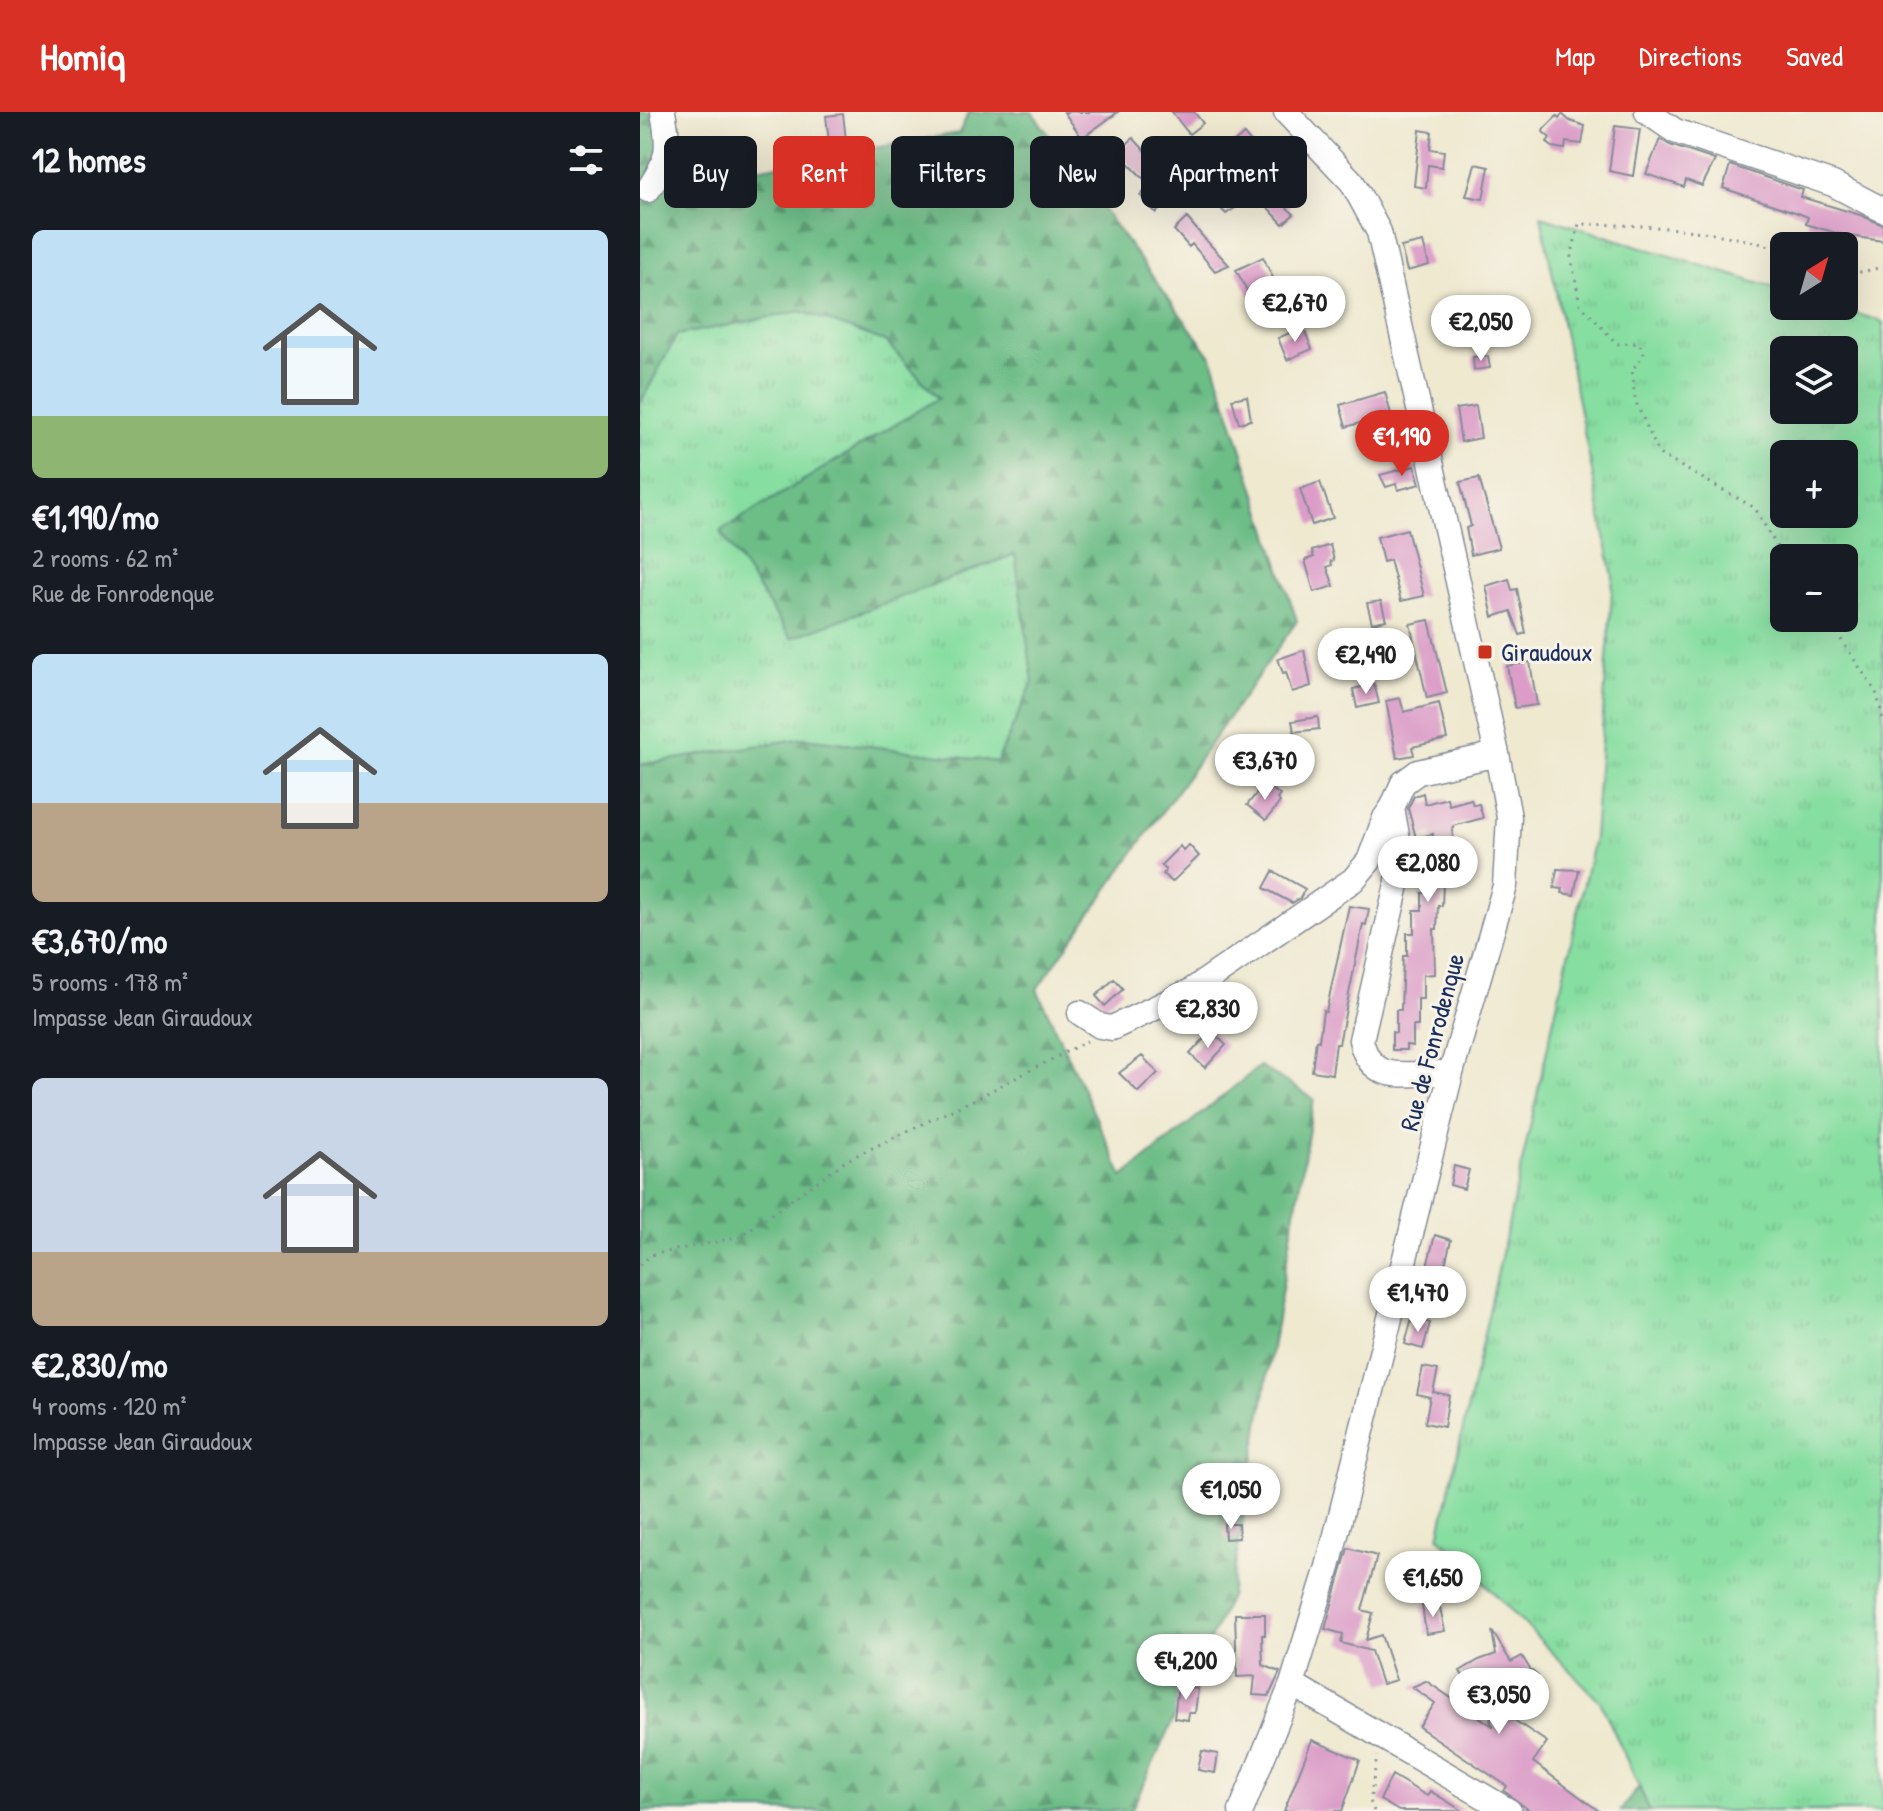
<!DOCTYPE html>
<html lang="en">
<head>
<meta charset="utf-8">
<style>
	body { margin:0; font-family:"Patrick Hand",sans-serif; background:#20242c; color:#f1f3f6; height:100vh; display:flex; flex-direction:column; font-size:30px; white-space:nowrap }
	* { box-sizing:border-box; margin:0 }
	p { font-size:26px; color:#9ea1a6 }
	.icon { flex:none; width:44px; height:44px; fill:none; stroke:currentColor; stroke-width:2; stroke-linecap:round; stroke-linejoin:round }
	.map { position:relative; flex:1; overflow:hidden }
	.panel { display:flex; flex-direction:column; background:#171b24; width:640px }
	.panel>* { flex:none }
	.banner { position:absolute; left:24px; top:24px; width:760px; height:72px; display:flex; gap:16px }
	.needle { width:52px; rotate:37deg }
	.controls { position:absolute; left:1130px; top:120px; display:grid; gap:16px }
	.controls a { display:grid; place-items:center; width:88px; height:88px; border-radius:12px; background:#171b24; box-shadow:0 8px 32px #0002; font-size:40px }
	.price { position:absolute; translate:-50% -68px; padding:0 18px; border-radius:28px; background:#fff; color:#222; font-size:26px; line-height:52px; filter:drop-shadow(0 2px 4px #0008) }
	.price::after { content:''; position:absolute; left:50%; top:48px; width:24px; height:18px; margin-left:-12px; background:inherit; clip-path:polygon(0 0,100% 0,50% 100%) }
	.price.selected { background:#d93025; color:#fff }
	ul { padding:0; list-style:none }
	li { display:grid; align-content:center; gap:16px; height:424px; padding:0 32px }
	li span { display:grid; place-items:center; height:248px; border-radius:12px; color:#555 }
	li>.icon { margin-inline-start:auto }
	span .icon { width:144px; height:144px; fill:#fffc; stroke-width:1 }
	li b { font-size:34px }
	h2 { display:flex; justify-content:space-between; align-items:center; height:96px; padding:0 32px; font-size:34px }
	.tag { padding:0 28px; border-radius:12px; background:#171b24; box-shadow:0 8px 32px #0002; font-size:28px; line-height:72px }
	.tag.selected { background:#d93025; color:#fff }
	header { display:flex; align-items:center; gap:48px; box-sizing:border-box; height:112px; padding:0 40px; background:#d93025; color:#fff }
	header strong { font-size:38px }
	nav { display:flex; gap:44px; margin-inline-start:auto; font-size:28px }
	main { display:flex; flex:1; min-height:0 }
	.map>svg:first-child { display:block }
</style>
</head>
<body>
<header>
<strong>Homiq</strong>
<nav><a>Map</a><a>Directions</a><a>Saved</a></nav>
</header>
<main>
<section class="panel">
<h2>12 homes<svg class="icon" aria-label="filters" viewBox="0 0 24 24"><path d="M4 7h16M4 17h16"/><circle cx="9" cy="7" r="2"/><circle cx="15" cy="17" r="2"/></svg></h2>
<ul>
<li><span style="background:linear-gradient(#bfe0f5 75%,#8fb573 0)"><svg class="icon" aria-label="home" viewBox="0 0 24 24"><path d="M3 11l9-7 9 7M6 9v11h12V9"/></svg></span><div><b>€1,190/mo</b><p>2 rooms · 62 m²</p><p>Rue de Fonrodenque</p></div></li>
<li><span style="background:linear-gradient(#bfe0f5 60%,#b9a48a 0)"><svg class="icon" aria-label="home" viewBox="0 0 24 24"><path d="M3 11l9-7 9 7M6 9v11h12V9"/></svg></span><div><b>€3,670/mo</b><p>5 rooms · 178 m²</p><p>Impasse Jean Giraudoux</p></div></li>
<li><span style="background:linear-gradient(#c9d6e8 70%,#b9a48a 0)"><svg class="icon" aria-label="home" viewBox="0 0 24 24"><path d="M3 11l9-7 9 7M6 9v11h12V9"/></svg></span><div><b>€2,830/mo</b><p>4 rooms · 120 m²</p><p>Impasse Jean Giraudoux</p></div></li>
</ul>
</section>
<div class="map">
<svg width="1243" height="1699" viewBox="0 0 1243 1699">
	<defs>
		<pattern id="grass-tufts" width="24" height="20" patternUnits="userSpaceOnUse" patternTransform="scale(2)"><rect width="24" height="20" fill="#87dea1"/><path d="M3 7l-1-3M5 7V3M7 7l1-3M15 17l-1-3M17 17v-4M19 17l1-3" fill="none" stroke="#74bf8d"/></pattern>
		<pattern id="forest-firs" width="22" height="20" patternUnits="userSpaceOnUse" patternTransform="scale(2)"><rect width="22" height="20" fill="#6dbd87"/><path d="M5 1l3.5 6h-7zM16 11l3.5 6h-7z" fill="#599a72"/></pattern>
	</defs>
	<rect width="100%" height="100%" fill="#f7f3e8"/>
	<filter id="ink" filterUnits="userSpaceOnUse"><feTurbulence type="fractalNoise" baseFrequency=".0125" numOctaves="2"/><feDisplacementMap in="SourceGraphic" scale="16" xChannelSelector="R" yChannelSelector="G"/><feConvolveMatrix kernelMatrix="1 2 1 2 8 2 1 2 1" color-interpolation-filters="sRGB"/></filter>
	<filter id="wash" filterUnits="userSpaceOnUse"><feTurbulence type="fractalNoise" baseFrequency=".006" numOctaves="4" result="noise"/><feDisplacementMap in="SourceGraphic" scale="32" xChannelSelector="R" yChannelSelector="G"/><feGaussianBlur stdDeviation="1.8" result="paint"/><feColorMatrix in="noise" values="0 0 0 0 0 0 0 0 0 0 0 0 0 0 0 0 0 1.4 0 .05"/><feComposite in="paint" operator="in"/></filter>
	<g filter="url(#wash)">
		<rect width="100%" height="100%" fill="#efe9d0"/>
		<!-- grass -->
		<path fill="url(#grass-tufts)" stroke="#518680" stroke-width="2" fill-rule="evenodd" d="M901 104 1144 179V194H1192L1243 210V1699H1010L960 1589 799 1425 954 726 973 465ZM1144 238H1204V298H1144ZM1144 342H1204V402H1144ZM1144 446H1204V506H1144Z
			M161 199 245 229 299 287 80 419 151 526 376 442 393 570 357 650 164 626 0 653V292L36 223Z"/>
		<!-- forest -->
		<path fill="url(#forest-firs)" stroke="#447672" stroke-width="2" d="M0 0H16L48 69 319 21 329 0H392L572 246 657 509 397 877 483 1065 620 954 674 987 590 1485 491 1699H0V653L164 626 357 650 393 570 375 442 151 526 80 419 299 286 245 229 161 199 37 223 0 292Z
			M999 1675 1010 1699H980Z"/>
		<g id="blocks">
			<!-- building -->
			<path fill="#db9cc8" d="M424 0H478L442 26Z
				M532 0H554L563 11 549 22Z
				M203 2 206 28 189 30 186 4Z
				M922 2 930 9 945 14 942 32 926 30 925 37 912 35 907 30 910 26 903 20 904 17 917 4 919 6Z
				M975 14 1000 17 993 64 969 59Z
				M780 18 792 20 790 37 804 39 802 55 788 53 786 76 774 74Z
				M604 22 626 49 587 81 598 94 586 102 566 81 574 75 560 59Z
				M493 26 513 47 507 52 516 61 507 70 478 41Z
				M1020 27 1030 33 1075 48 1062 74 1046 68 1044 75 1006 62Z
				M835 52 849 55 843 87 826 84Z
				M1090 53 1163 78 1161 85 1220 103 1243 113V129L1203 123 1166 112 1168 105 1158 101 1083 76Z
				M515 71 530 88 516 101 500 83Z
				M633 73 651 92 647 96 654 102 643 112 619 86Z
				M547 106 563 125 589 153 575 159 552 132 549 135 534 118Z
				M783 130 789 153 767 159 761 135Z
				M623 145 636 172 610 184 596 158Z
				M663 215 672 237 647 248 638 226Z
				M848 244 850 256 834 258 833 245Z
				M745 280 751 302 706 315 700 293Z
				M607 284 611 308 599 311 592 287Z
				M836 294 841 326 821 330 816 297Z
				M775 354 780 372 758 378 756 372 746 375 740 363Z
				M839 366 859 436 831 443 826 416 831 414 820 370Z
				M680 370 693 406 672 413 660 377Z
				M767 417 784 484 761 489 750 448 743 450 737 425Z
				M690 433 694 448 691 449 692 453 687 455 694 474 674 480 665 448 674 445 672 439Z
				M869 467 872 478 877 477 886 521 880 523 871 499 853 505 846 474Z
				M741 489 746 508 732 511 727 491Z
				M789 508 807 581 787 586 770 512Z
				M664 538 671 574 652 580 646 560 643 561 638 547Z
				M890 550 897 593 875 596 867 554Z
				M734 572 739 591 717 596 713 577Z
				M760 586 764 600 799 591 807 627 772 635 774 643 757 646 746 589Z
				M678 605 679 617 654 620 652 609Z
				M625 671 640 683 637 687 640 690 626 708 607 693Z
				M783 681 785 692 807 686 809 693 831 687 833 693 839 692 843 706 813 714 812 770 803 771 802 794H798L797 817H794L795 862 783 863V887H778V914H773V934L766 933V938H752V920L756 921V898H761L763 844H767V821H774V798H782V781H786L787 758 791 759 793 722 776 726 768 696 774 684Z
				M549 733 559 744 532 770 523 762 526 758 521 753 540 734 543 738Z
				M917 757 939 758 934 783 922 781 923 777 914 776Z
				M633 759 665 777 660 786 652 791 624 776Z
				M709 794 729 797 726 813 723 812 699 932H696L692 962 672 959 676 928 679 929 683 899 686 900Z
				M474 867 483 877 465 894 456 884Z
				M571 919 586 933 565 956 550 942Z
				M502 944 518 961 498 980 479 961Z
				M814 1054 829 1058 824 1077 810 1073Z
				M795 1123 811 1128 800 1174 783 1170Z
				M772 1206 790 1211 783 1237 765 1232Z
				M783 1255 798 1258 793 1280 809 1283 804 1315 785 1311 790 1285 777 1282Z
				M584 1412H598L599 1426 585 1427Z
				M708 1436 737 1444 722 1498 733 1501 726 1528 741 1523 756 1568 742 1572 731 1539 701 1531 703 1522 685 1517Z
				M799 1491 805 1519 786 1522 782 1493Z
				M595 1502H625V1523H622L623 1553 640 1560 629 1584 613 1583 615 1564 597 1565Z
				M852 1519 871 1550 882 1544 890 1557 898 1564 867 1583 868 1604 907 1630 893 1650 959 1699H890L864 1679 867 1674 779 1615 795 1591 772 1575 786 1569 854 1615 850 1608 859 1587 848 1570 832 1579 820 1559 839 1548 856 1542Z
				M538 1574 558 1577 555 1601H549L548 1608 534 1606Z
				M672 1628 720 1648 702 1699H644Z
				M562 1639 578 1642 575 1661 558 1658Z
				M752 1663 787 1684 790 1679 823 1699H759L740 1688Z"/>
		</g>
	</g>
	<g filter="url(#ink)">
		<use href="#blocks" fill-opacity="0" stroke="#858c97" stroke-width="2"/>
		<g fill="none" stroke-linecap="round" stroke-linejoin="round">
			<!-- minor casing -->
			<g stroke="#858c97" stroke-width="27">
				<path id="minor" d="M1007 0 1035 19 1193 72 1243 98
					M8 78C29 47 30 37 23 0
					M440 901 460 914 472 916 551 879 713 768 729 749 745 706 752 696
					M811 961C774 958 732 978 721 928L762 751 752 696 763 671 778 660 857 642
					M652 1572 869 1699
					M601 1699 652 1572 688 1455 811 961 865 774 869 705 857 642 739 120 712 70 646 0"/>
			</g>
			<!-- path -->
			<path stroke="#858c97" stroke-width="3" stroke-dasharray="2 6" stroke-linecap="butt" d="M1144 138C1073 117 1012 113 939 112L931 145 940 192 977 232 999 231 1004 242 992 258 995 288 1019 342 1115 396 1137 435 1154 446
				M1204 155 1221 160 1243 155
				M1192 506V514L1236 580 1243 606
				M0 1153 11 1143 99 1125 207 1048 339 985 447 929
				M734 1699 730 1689 737 1644"/>
			<!-- minor -->
			<use href="#minor" stroke="#fff" stroke-width="24"/>
		</g>
	</g>
	<!-- markers -->
	<rect fill="#c8321e" stroke="#f7f3e8" stroke-width="3" x="837" y="532" width="16" height="16" rx="4"/>
	<g text-anchor="middle" stroke-width="6" stroke-linejoin="round" paint-order="stroke">
		<!-- poi labels -->
		<g font-size="26" fill="#1b2f5e" stroke="#f7f3e8" text-anchor="start">
			<text x="861" y="549">Giraudoux</text>
		</g>
		<!-- street labels -->
		<g font-size="26" fill="#1b2f5e" stroke="#f7f3e8">
			<text transform="translate(792 930) rotate(-75)" y="9">Rue de Fonrodenque</text>
		</g>
	</g>
</svg>
<div class="controls">
<a><svg class="needle" viewBox="-14 -14 28 28"><path d="M0-13l5 13h-10z" fill="#e53935"/><path d="M0 13l5-13h-10z" fill="#9ea1a6"/></svg></a>
<a><svg class="icon" aria-label="layers" viewBox="0 0 24 24"><path d="M12 4l9 5-9 5-9-5zM3 14l9 5 9-5"/></svg></a>
<a>+</a>
<a>−</a>
</div>
<b class="price" style="left:655px;top:232px">€2,670</b>
<b class="price" style="left:841px;top:251px">€2,050</b>
<b class="price selected" style="left:762px;top:366px">€1,190</b>
<b class="price" style="left:726px;top:584px">€2,490</b>
<b class="price" style="left:625px;top:690px">€3,670</b>
<b class="price" style="left:788px;top:792px">€2,080</b>
<b class="price" style="left:568px;top:938px">€2,830</b>
<b class="price" style="left:778px;top:1222px">€1,470</b>
<b class="price" style="left:591px;top:1419px">€1,050</b>
<b class="price" style="left:793px;top:1507px">€1,650</b>
<b class="price" style="left:546px;top:1590px">€4,200</b>
<b class="price" style="left:859px;top:1624px">€3,050</b>
<div class="banner">
<a class="tag">Buy</a>
<a class="tag selected">Rent</a>
<a class="tag">Filters</a>
<a class="tag">New</a>
<a class="tag">Apartment</a>
</div>
</div>
</main>
</body>
</html>
